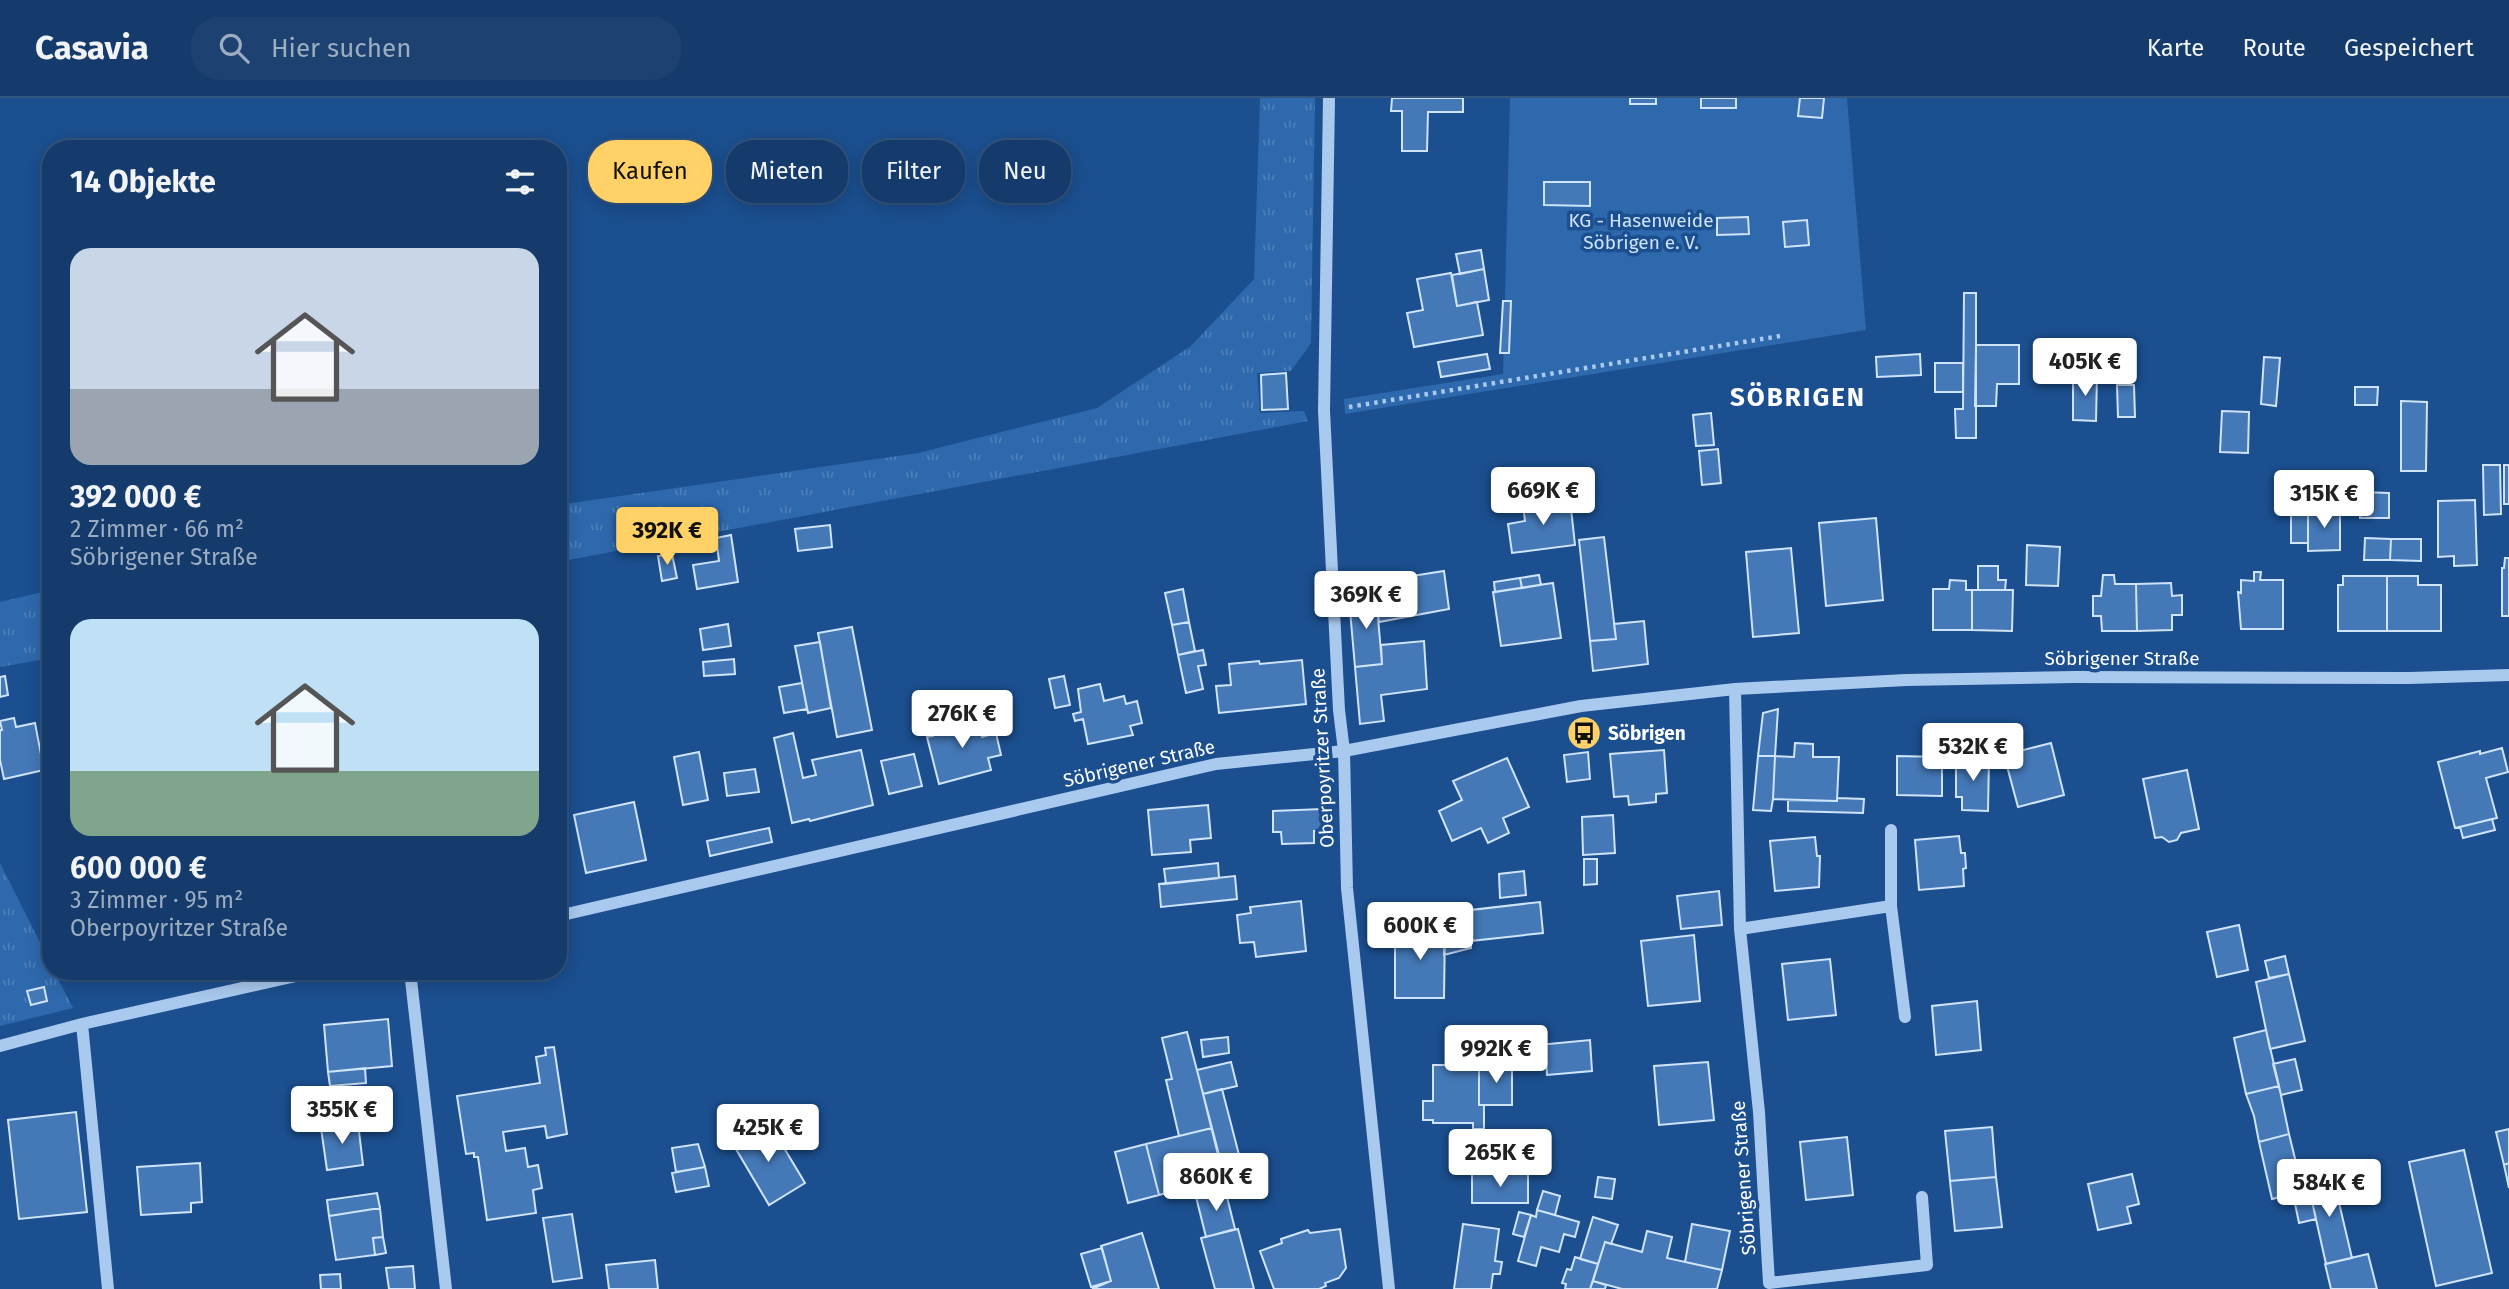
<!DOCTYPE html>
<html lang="de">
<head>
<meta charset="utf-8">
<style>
	body { margin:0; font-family:"Fira Sans",sans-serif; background:#1d4271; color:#f1f3f6; height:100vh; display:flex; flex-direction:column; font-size:26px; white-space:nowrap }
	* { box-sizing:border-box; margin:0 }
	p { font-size:23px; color:#9dadc1 }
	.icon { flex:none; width:38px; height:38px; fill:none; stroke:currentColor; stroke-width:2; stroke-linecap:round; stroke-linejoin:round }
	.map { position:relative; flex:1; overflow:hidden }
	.panel { position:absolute; left:42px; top:42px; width:525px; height:840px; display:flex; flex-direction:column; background:#143b6b; border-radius:28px; box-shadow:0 4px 18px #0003,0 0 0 2px #33557e }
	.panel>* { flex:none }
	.hud { position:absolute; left:588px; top:42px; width:665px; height:63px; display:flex; gap:14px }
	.price { position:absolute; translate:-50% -60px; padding:0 16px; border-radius:7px; background:#fff; color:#222; font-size:23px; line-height:46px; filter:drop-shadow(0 2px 4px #0008) }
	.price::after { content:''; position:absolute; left:50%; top:42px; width:21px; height:16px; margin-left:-10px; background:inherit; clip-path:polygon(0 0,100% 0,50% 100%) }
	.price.current { background:#ffd166; color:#111 }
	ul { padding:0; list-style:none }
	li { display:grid; align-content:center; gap:14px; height:371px; padding:0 28px }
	li span { display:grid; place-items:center; height:217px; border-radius:21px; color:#555 }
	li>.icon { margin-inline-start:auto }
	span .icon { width:126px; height:126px; fill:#fffc; stroke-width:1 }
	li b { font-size:30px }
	h2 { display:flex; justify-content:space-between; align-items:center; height:84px; padding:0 28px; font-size:30px }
	.pill { padding:0 24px; border-radius:28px; background:#143b6b; box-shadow:0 4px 18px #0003,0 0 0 2px #33557e; font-size:24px; line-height:63px }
	.pill.current { background:#ffd166; color:#111 }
	header { display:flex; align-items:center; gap:42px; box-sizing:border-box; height:98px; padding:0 35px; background:#143b6b; border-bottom:2px solid #33557e }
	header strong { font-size:33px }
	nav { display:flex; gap:38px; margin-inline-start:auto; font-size:24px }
	.search { width:490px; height:63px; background:#1d4271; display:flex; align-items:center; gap:18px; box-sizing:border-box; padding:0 24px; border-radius:28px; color:#9dadc1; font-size:26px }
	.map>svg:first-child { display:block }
</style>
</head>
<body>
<header>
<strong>Casavia</strong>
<div class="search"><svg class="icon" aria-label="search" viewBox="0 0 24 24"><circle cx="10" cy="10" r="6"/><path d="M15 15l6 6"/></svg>Hier suchen</div>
<nav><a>Karte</a><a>Route</a><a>Gespeichert</a></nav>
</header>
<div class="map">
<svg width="2509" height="1191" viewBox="0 0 2509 1191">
	<defs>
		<pattern id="grass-tufts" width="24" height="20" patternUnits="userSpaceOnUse" patternTransform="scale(1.75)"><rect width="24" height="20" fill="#2e69ad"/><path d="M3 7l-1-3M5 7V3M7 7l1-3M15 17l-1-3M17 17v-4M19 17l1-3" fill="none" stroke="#4d80b9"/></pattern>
	</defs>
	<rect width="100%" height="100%" fill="#1b4f8f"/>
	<!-- grass -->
	<path fill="url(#grass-tufts)" d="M1260 0H1315L1311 245 1291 273 1257 275 1260 315 1304 313 1308 323 558 464V407L918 355 1097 310 1191 248 1254 181Z
		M51 492V560L0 569V504Z
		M0 765 51 866V873H54L73 910 0 928Z"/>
	<!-- garden -->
	<path fill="#2e69ad" d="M1510 0H1847L1866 232 1345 316 1344 301 1503 276Z"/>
	<!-- building -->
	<path fill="#4478b7" stroke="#cfe3fa" stroke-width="2" d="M1392 0H1463V14H1428L1427 53H1402V13H1391Z
		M1630 0H1656V6H1630Z
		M1701 0H1736V10H1701Z
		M1800 0H1824L1822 20 1798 18Z
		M1544 84H1590V108L1544 107Z
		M1748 119 1749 136 1717 137V120Z
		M1807 122 1809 147 1785 149 1783 124Z
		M1481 152 1484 171 1460 176 1456 156Z
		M1484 171 1489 202 1457 208 1452 177Z
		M1451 175 1457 208 1477 204 1483 237 1414 249 1407 215 1423 212 1417 181Z
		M1964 195H1976V340H1956L1955 311H1963Z
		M1503 203H1511L1509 255H1500Z
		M1976 247H2019V286H1997L1996 308H1975Z
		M1487 256 1490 271 1441 279 1438 264Z
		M1920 256 1921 277 1877 279 1876 259Z
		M2264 259 2280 260 2276 308 2261 306Z
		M1935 265H1963V294H1935Z
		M1286 275 1288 311 1262 312 1261 277Z
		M2073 277H2097L2096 323 2073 322Z
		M2117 287H2134L2135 319H2118Z
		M2355 289H2378L2377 307H2355Z
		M2401 303 2427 304 2426 373H2401Z
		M2222 313 2249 314 2248 355 2220 354Z
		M1711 315 1714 347 1696 348 1693 317Z
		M1718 351 1721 385 1702 387 1699 353Z
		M2483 367H2500L2501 416 2484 417Z
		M2504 367H2509V406H2504Z
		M2340 388V412H2308V389Z
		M2361 394 2389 395V420H2360Z
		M1570 401 1575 447 1512 455 1508 426 1525 423 1523 407Z
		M2475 402 2477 467 2454 468V458L2438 459V403Z
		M2291 412H2308V445H2291Z
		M2308 412H2340V452L2308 453Z
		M1876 420 1883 502 1826 508 1819 425Z
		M830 427 832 449 798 453 795 431Z
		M731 437 738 484 697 491 693 467 719 463 716 440Z
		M1604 439 1616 541 1590 543 1579 442Z
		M2365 440 2391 441 2390 462H2364Z
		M2391 441H2421V463L2390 462Z
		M2027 447 2060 449 2058 488 2026 487Z
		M1791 450 1799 535 1753 539 1746 454Z
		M672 456 677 480 662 483 658 458Z
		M2505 460H2509V518H2502V470H2504Z
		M1978 468H1998V482H2006L2005 492H1978Z
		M1444 473 1449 511 1379 524 1376 496 1400 492 1399 480Z
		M2254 474H2261L2260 482H2283V531H2241L2238 494 2241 495V482L2254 483Z
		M1539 477 1541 487 1522 490 1520 480Z
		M2103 477H2114L2115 486H2136L2137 533H2102L2101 518H2093V498H2101Z
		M2343 478H2387V533H2338V487H2343Z
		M2387 478H2418V487H2441V533H2387Z
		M1520 480 1522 490 1495 494 1494 484Z
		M1950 482 1966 483V492H1972V532H1933V491H1949Z
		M1553 485 1561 540 1501 548 1493 494Z
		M2171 485 2172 498 2182 497V517H2172V532L2137 533 2136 486Z
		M1183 491 1189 524 1172 527 1165 495Z
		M1972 492H2013L2012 533 1972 532Z
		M1376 496 1382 566 1355 569 1349 501Z
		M1644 523 1648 566 1593 573 1590 543 1616 541 1614 526Z
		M1189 524 1195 553 1178 557 1172 527Z
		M728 526 731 548 703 552 700 531Z
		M852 529 872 632 837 639 818 535Z
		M1424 543 1427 591 1381 597 1384 623 1360 626 1355 569 1382 566 1381 547Z
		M820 544 831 610 808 615 795 548Z
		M1203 552 1206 567 1198 568 1203 591 1186 595 1178 557Z
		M734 561 735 576 704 578 703 564Z
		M1302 562 1306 606 1219 615 1216 588 1231 587 1229 566 1259 563 1260 566Z
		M5 578 8 597 0 599V579Z
		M1064 578 1070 607 1055 610 1049 581Z
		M802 585 807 611 784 615 779 589Z
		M1100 586 1104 603 1124 598 1126 606 1137 603 1142 625 1130 628 1133 637 1088 646 1083 621 1075 623 1073 616 1081 614 1078 591Z
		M1778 611 1775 658H1758L1763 615Z
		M976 617 982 639 996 635 1001 657 988 660 991 672 939 686 927 639 933 638 931 631 945 628 944 625Z
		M14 620 16 629 35 625 44 672 4 681 0 662V632H2L0 623Z
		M793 635 803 680 816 677 812 662 861 652 873 707 810 723 809 721 792 725 774 640Z
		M1795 645 1813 646V659H1839L1837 703 1773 701 1775 658 1794 659Z
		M2051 645 2064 697 2018 709 2004 657Z
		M2502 650 2508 674 2486 680 2497 720 2455 730 2438 664 2480 653V656Z
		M1664 652 1667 695 1656 696V704L1629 707 1628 698 1614 699 1610 656Z
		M699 654 708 702 683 707 674 659Z
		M1588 654 1590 681 1567 684 1564 657Z
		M914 656 922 688 889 696 881 663Z
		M1758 658H1775L1773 701 1771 713 1753 712Z
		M1897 658 1942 659V698L1897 697Z
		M1507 660 1529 709 1503 720 1509 735 1488 745 1481 730 1452 743 1439 713 1462 702 1453 683Z
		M1956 660H1989L1988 713 1962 712V699H1956Z
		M755 671 759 694 727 698 724 675Z
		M2187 672 2199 731 2181 735 2177 742 2169 744 2162 739 2155 740 2143 681Z
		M1837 700 1864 701 1863 715 1788 713V702L1837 703Z
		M634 704 646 762 586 775 574 717Z
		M1208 707 1211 740 1190 742 1191 754 1152 757 1148 712Z
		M1322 711 1323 733H1314V745L1282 746 1281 734H1273V713Z
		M1613 717 1615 755 1583 757 1582 719Z
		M2492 721 2495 732 2463 740 2460 729Z
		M769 730 772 744 710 758 707 743Z
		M1959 738 1961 755H1965L1966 770 1963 771 1964 788 1919 792 1915 742Z
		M1815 739 1817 758H1820L1819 789 1775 793 1770 743Z
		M1584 761H1597V786L1584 787Z
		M1218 765 1219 780 1166 786 1164 771Z
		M1524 773 1526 797 1500 800 1499 776Z
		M1235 778 1237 801 1161 809 1159 786Z
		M1719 793 1722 827 1681 831 1677 798Z
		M1301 803 1306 853 1256 859 1254 844 1240 845 1237 817 1251 815 1250 809Z
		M1540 804 1543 835 1471 843V850L1444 857 1445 815Z
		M2239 827 2248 872 2217 879 2207 834Z
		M1395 828H1445L1444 900H1395Z
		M1694 837 1700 903 1648 908 1641 843Z
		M2285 858 2289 876 2269 880 2265 863Z
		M1830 861 1836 917 1788 922 1782 866Z
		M2289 876 2305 943 2270 951 2256 884Z
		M44 889 47 903 31 907 27 893Z
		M1977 903 1981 952 1936 957 1932 908Z
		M388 921 392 968 328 974 324 927Z
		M2266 932 2279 988 2246 996 2234 940Z
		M1187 934 1212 1030 1179 1038 1166 982 1172 981 1162 940Z
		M1228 939 1229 955 1203 959 1201 942Z
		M1590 942 1592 973 1547 977 1546 960 1529 962 1528 948Z
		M554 949 567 1036 547 1040 545 1028 503 1034 506 1053 525 1050 528 1069 538 1067 542 1090 533 1092 536 1115 487 1122 478 1059H474V1055L466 1056 457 998 540 985 536 959 546 957 545 950Z
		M2295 961 2302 992 2281 997 2273 966Z
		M1231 964 1237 988 1203 996 1197 972Z
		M1708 964 1714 1022 1659 1027 1654 968Z
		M1433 967H1479V1007H1484V1031H1473V1025H1433V1022H1423V1003H1433Z
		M1479 967H1512V1007H1479Z
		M365 970 366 985 330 988 328 974Z
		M2279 988 2289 1036 2259 1044 2254 1018 2246 996Z
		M1222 991 1246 1084 1226 1089 1203 996Z
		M76 1014 87 1114 19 1121 8 1022Z
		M358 1025 363 1067 327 1072 321 1030Z
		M1992 1029 1996 1079 1950 1083 1945 1033Z
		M748 1030 755 1041 772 1030 805 1085 769 1107 730 1041Z
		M1212 1030 1225 1080 1159 1097 1146 1046Z
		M2509 1031V1065L2504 1067 2496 1034Z
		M2289 1036 2300 1081H2307L2316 1121 2299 1125 2293 1096 2272 1101 2259 1044Z
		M1847 1039 1853 1097 1806 1102 1800 1044Z
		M698 1046 705 1069 676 1074 672 1050Z
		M1146 1046 1159 1097 1128 1105 1115 1054Z
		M2464 1052 2492 1175 2436 1188 2409 1064Z
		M200 1065 202 1104 191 1105V1114L141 1117 137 1069Z
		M2509 1065V1090L2504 1067Z
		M705 1069 709 1088 676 1094 672 1075Z
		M2332 1075 2352 1160 2326 1166 2307 1081Z
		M1472 1076H1528V1105H1472Z
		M2132 1076 2139 1106 2127 1109 2131 1125 2098 1132 2088 1086Z
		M1598 1079 1615 1081 1612 1101 1595 1099Z
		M1996 1079 2002 1129 1955 1133 1950 1083Z
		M1225 1091 1235 1131 1206 1139 1196 1099Z
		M1543 1093 1560 1098 1555 1117 1537 1112Z
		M377 1095 380 1110 329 1118 327 1102Z
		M380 1110 383 1139 373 1140 375 1157 336 1162 329 1118Z
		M1537 1112 1579 1124 1575 1139 1564 1136 1559 1154 1541 1149 1536 1168 1518 1163 1531 1117 1536 1119Z
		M1519 1114 1531 1117 1524 1139 1513 1136Z
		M572 1116 582 1180 553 1184 543 1120Z
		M1593 1119 1618 1127 1611 1146 1605 1144 1598 1166 1580 1161Z
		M1463 1126 1499 1131 1495 1163 1502 1164 1500 1176H1493L1491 1191H1454Z
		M1692 1126 1730 1133 1722 1172 1685 1164Z
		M1238 1131 1254 1191H1215L1201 1140Z
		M1340 1131 1346 1170 1339 1180 1325 1185 1326 1188 1319 1191H1274L1260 1153 1282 1145 1281 1141 1308 1132 1310 1135Z
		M1647 1133 1672 1139 1667 1160 1722 1172 1717 1191H1622L1593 1183 1605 1144 1642 1154Z
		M1142 1135 1159 1191H1092L1111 1183 1101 1148Z
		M383 1139 386 1155 375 1157 373 1140Z
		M1102 1150 1111 1183 1091 1189 1081 1156Z
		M2368 1156 2377 1191H2331L2325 1166Z
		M1575 1159 1598 1166 1590 1191H1565L1566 1186 1562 1185 1567 1171 1571 1172Z
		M655 1162 658 1191H609L606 1167Z
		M413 1168 415 1191H389L386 1170Z
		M340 1176 341 1191H321L320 1177Z
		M1593 1183 1606 1187 1605 1191H1590Z"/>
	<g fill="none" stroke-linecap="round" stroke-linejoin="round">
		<!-- path -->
		<path stroke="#a9c9ee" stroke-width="4.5" stroke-dasharray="3.5 5" stroke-linecap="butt" d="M1349 309 1780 238"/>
		<!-- minor -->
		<path stroke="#a9c9ee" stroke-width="12" d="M1329 0 1324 313 1339 612 1344 653 1347 790 1389 1191
			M1735 591 1740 831 1759 1014 1769 1185 1927 1167 1922 1099
			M1891 732V808
			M558 818 1216 666 1344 653 1581 608 1735 591 1906 582 2075 579 2409 580 2509 577
			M1740 831 1891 808 1905 919
			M410 873 446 1191
			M82 926 108 1191
			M0 948 82 926 318 873"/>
	</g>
	<!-- icons -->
	<defs>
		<g id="bus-disc" transform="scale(1.75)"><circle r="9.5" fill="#ffd166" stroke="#1b4f8f"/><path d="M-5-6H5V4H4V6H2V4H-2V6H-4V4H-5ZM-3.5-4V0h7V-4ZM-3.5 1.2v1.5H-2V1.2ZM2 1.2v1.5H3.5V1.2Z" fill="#111"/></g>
	</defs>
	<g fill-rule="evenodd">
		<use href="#bus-disc" x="1584" y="635"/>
	</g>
	<g text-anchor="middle" stroke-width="7" stroke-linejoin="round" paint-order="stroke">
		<!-- park labels -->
		<g font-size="19" fill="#cfe3fa" stroke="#1b4f8f">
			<text x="1641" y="129">KG - Hasenweide<tspan x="1641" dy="22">Söbrigen e. V.</tspan></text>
		</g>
		<!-- street labels -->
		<g font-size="19" fill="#fff" stroke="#1b4f8f">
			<text x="2122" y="567">Söbrigener Straße</text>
			<text transform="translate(1322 660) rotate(-93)" y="7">Oberpoyritzer Straße</text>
			<text transform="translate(1139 665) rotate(-13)" y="7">Söbrigener Straße</text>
			<text transform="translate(1743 1080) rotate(-94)" y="7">Söbrigener Straße</text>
		</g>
		<!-- poi labels -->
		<g font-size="19" font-weight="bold" fill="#fff" stroke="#1b4f8f" text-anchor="start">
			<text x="1608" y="642">Söbrigen</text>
		</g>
		<!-- district labels -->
		<g font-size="26" font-weight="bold" letter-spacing="2" fill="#fff" stroke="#1b4f8f">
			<text x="1798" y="308">SÖBRIGEN</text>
		</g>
	</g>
</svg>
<b class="price" style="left:2085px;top:300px">405K €</b>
<b class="price" style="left:1543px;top:429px">669K €</b>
<b class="price" style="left:2324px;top:432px">315K €</b>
<b class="price current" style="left:667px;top:469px">392K €</b>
<b class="price" style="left:1366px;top:533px">369K €</b>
<b class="price" style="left:962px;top:652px">276K €</b>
<b class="price" style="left:1973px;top:685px">532K €</b>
<b class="price" style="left:1420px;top:864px">600K €</b>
<b class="price" style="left:1496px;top:987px">992K €</b>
<b class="price" style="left:342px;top:1048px">355K €</b>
<b class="price" style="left:768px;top:1066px">425K €</b>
<b class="price" style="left:1500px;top:1091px">265K €</b>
<b class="price" style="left:1216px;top:1115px">860K €</b>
<b class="price" style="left:2329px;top:1121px">584K €</b>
<div class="hud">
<a class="pill current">Kaufen</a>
<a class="pill">Mieten</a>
<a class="pill">Filter</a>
<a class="pill">Neu</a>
</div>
<section class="panel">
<h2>14 Objekte<svg class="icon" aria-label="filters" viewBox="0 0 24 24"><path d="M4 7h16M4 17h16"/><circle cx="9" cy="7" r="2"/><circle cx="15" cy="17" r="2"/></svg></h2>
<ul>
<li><span style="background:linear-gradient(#c9d6e8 65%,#9aa5b1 0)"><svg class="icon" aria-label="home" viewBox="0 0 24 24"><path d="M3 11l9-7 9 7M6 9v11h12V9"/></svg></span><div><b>392 000 €</b><p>2 Zimmer · 66 m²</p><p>Söbrigener Straße</p></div></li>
<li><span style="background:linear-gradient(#bfe0f5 70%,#7fa58c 0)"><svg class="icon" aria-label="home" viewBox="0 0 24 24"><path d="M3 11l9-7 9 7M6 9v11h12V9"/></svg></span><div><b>600 000 €</b><p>3 Zimmer · 95 m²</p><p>Oberpoyritzer Straße</p></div></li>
</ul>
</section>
</div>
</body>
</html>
